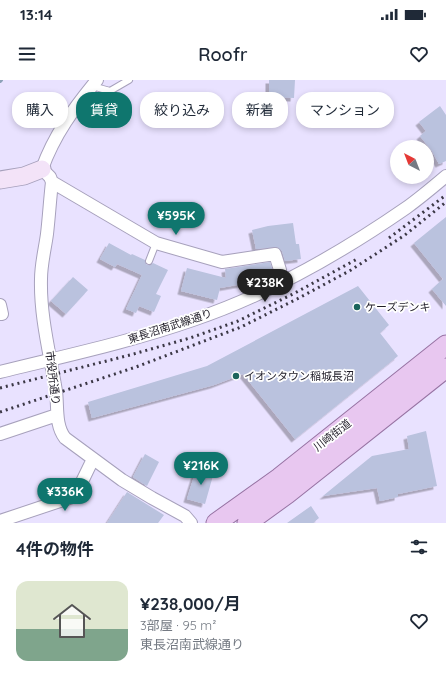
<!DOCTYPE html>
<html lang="ja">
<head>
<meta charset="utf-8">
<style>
	body { margin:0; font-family:Quicksand,"Noto Sans JP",sans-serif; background:#f2f2f3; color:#1f2937; height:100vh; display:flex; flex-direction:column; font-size:15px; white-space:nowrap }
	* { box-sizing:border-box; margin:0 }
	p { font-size:13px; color:#747a83 }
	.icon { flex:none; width:22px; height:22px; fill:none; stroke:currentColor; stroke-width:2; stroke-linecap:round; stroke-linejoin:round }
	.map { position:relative; height:443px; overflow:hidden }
	.panel { display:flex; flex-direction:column; background:#fff; flex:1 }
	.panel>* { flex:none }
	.guide { position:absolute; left:12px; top:12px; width:422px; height:36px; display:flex; gap:8px }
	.needle { width:26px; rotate:318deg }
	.fabs { position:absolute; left:390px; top:60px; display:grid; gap:8px }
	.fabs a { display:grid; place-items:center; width:44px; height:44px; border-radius:50%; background:#fff; box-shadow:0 2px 6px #0003; font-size:20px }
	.price { position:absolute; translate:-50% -34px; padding:0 9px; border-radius:14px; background:#0f766e; color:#fff; font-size:13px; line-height:26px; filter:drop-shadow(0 1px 2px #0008) }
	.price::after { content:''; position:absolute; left:50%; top:24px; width:12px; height:9px; margin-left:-6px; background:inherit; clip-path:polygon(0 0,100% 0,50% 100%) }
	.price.on { background:#222; color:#fff }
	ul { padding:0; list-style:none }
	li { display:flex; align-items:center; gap:12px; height:100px; padding:0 16px }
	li+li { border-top:1px solid #e0e1e3 }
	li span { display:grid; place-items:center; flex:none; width:112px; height:80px; border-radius:12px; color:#555 }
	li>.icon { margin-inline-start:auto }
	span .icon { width:48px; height:48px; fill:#fffc; stroke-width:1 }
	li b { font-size:17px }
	h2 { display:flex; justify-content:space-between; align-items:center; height:48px; padding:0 16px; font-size:17px }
	.pill { padding:0 14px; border-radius:16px; background:#fff; box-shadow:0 2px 6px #0003; font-size:14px; line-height:36px }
	.pill.on { background:#0f766e; color:#fff }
	.status { display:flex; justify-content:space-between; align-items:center; height:28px; padding:0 20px; background:#fff; direction:ltr }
	.status svg { height:11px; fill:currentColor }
	header { display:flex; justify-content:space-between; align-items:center; height:52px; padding:0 16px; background:#fff; font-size:18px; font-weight:600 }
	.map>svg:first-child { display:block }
</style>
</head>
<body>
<div class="status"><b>13:14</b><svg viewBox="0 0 49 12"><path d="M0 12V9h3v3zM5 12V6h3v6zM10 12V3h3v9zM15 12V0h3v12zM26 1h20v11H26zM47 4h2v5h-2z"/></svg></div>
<header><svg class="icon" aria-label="menu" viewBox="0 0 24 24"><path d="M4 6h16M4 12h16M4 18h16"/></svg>Roofr<svg class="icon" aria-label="heart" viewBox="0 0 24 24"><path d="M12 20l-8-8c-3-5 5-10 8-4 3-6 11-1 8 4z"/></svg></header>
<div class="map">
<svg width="446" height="443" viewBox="0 0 446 443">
	<defs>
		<filter id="shadow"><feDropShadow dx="-3.5" dy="3.5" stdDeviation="0" flood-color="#0004"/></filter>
	</defs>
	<rect width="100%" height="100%" fill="#e9e2ff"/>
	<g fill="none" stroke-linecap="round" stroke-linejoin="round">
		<!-- stream -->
		<path stroke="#8da1b8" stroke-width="4" d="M0 1 1 0"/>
	</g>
	<!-- building -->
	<path fill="#bac2de" filter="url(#shadow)" d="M269 0H295L294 18 269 17Z
		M440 26 446 35V81L439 84 432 71 420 56 426 51 419 42Z
		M446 137V226L432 209 443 199 414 163Z
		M293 143 296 164H299L301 179 285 181 282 171 277 167 256 169 252 150 268 146Z
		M109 163 131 175 132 174 145 180V182L147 185H150L153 183 168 190 156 214 161 216 154 232 139 226 136 233 126 229 142 195 117 184 115 187 100 179Z
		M270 182 274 194 253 198 254 202 220 208 217 220 181 211 187 188 226 198 225 189Z
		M73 197 88 210 66 234 51 221Z
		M358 206 389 245 380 253 398 276 295 359 243 294 214 305 92 338 88 322 207 286Z
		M426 351 437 406 398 414V417L380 421 377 408 323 416 372 376 409 369 407 356Z
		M145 374 159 382 147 406 133 397Z
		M197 387 214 392 205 424 187 419Z
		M127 412 164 435 158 443H107Z
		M311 426 319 438 313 443H287Z"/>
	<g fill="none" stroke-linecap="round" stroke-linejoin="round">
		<!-- lane casing -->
		<g stroke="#a7a1bc" stroke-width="8">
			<path id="lane" d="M92 6 110 11 129 0
				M149 181 156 163"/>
		</g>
		<!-- street casing -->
		<g stroke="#a7a1bc" stroke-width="14">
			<path id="street" d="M97 0C74 28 54 55 42 89L50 97 52 102C50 119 49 137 47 154 45 169 41 184 41 199 40 237 50 274 56 311 58 327 55 345 65 358L122 400 152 418 185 436 191 443
				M52 102 156 163 222 182 275 174 280 190
				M0 225 2 234H0
				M0 292C64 276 130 262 193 240 267 215 341 173 406 128 420 118 433 107 446 96
				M0 354 57 335
				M0 441 75 416 93 379"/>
		</g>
		<!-- secondary casing -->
		<g stroke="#a7a1bc" stroke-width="19">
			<path id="secondary" d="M0 100 24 96 42 89"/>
		</g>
		<!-- primary casing -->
		<g stroke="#9773a3" stroke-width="21">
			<path id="primary" d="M216 443 279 398 446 265
				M247 443 287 414 446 288"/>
		</g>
		<!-- lane -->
		<use href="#lane" stroke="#fff" stroke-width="6"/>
		<!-- street -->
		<use href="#street" stroke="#fff" stroke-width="12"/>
		<!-- secondary -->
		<use href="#secondary" stroke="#f3e3f8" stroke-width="17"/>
		<!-- primary -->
		<use href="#primary" stroke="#e8c7f0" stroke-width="19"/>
		<!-- rail -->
		<path stroke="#3b3745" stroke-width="3" stroke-dasharray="2 4" stroke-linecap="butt" d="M389 158 446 115
			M0 308 130 275 190 258 238 241 293 214 359 178
			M0 332 136 287 241 247 297 219 351 190 405 155 446 122"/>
	</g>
	<!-- markers -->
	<g fill="#1b645b" stroke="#fff" stroke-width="1.5">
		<circle cx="357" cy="227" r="4"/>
		<circle cx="236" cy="296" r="4"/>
	</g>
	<g text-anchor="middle" stroke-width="3.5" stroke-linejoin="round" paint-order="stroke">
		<!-- poi labels -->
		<g font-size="11" fill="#1f1c27" stroke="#fff" text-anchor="start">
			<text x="365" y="231">ケーズデンキ</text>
			<text x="244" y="300">イオンタウン稲城長沼</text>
		</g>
		<!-- street labels -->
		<g font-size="11" fill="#1f1c27" stroke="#fff">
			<text transform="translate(170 246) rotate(-18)" y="4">東長沼南武線通り</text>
			<text transform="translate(53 298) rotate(83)" y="4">市役所通り</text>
			<text transform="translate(332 355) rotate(-38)" y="4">川崎街道</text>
		</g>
	</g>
</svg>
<div class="fabs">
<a><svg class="needle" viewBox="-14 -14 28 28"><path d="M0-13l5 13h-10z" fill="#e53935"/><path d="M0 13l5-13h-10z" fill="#747a83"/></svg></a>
</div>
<b class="price" style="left:176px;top:156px">¥595K</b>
<b class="price on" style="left:265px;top:223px">¥238K</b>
<b class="price" style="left:201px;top:406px">¥216K</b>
<b class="price" style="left:65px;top:432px">¥336K</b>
<div class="guide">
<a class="pill">購入</a>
<a class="pill on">賃貸</a>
<a class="pill">絞り込み</a>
<a class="pill">新着</a>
<a class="pill">マンション</a>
</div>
</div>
<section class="panel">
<h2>4件の物件<svg class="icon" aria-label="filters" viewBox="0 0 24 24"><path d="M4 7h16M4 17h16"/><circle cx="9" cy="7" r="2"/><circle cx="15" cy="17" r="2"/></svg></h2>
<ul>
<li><span style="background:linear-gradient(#dfe7d0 60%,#7fa58c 0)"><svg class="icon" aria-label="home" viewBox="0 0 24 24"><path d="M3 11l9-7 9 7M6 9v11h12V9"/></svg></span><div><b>¥238,000/月</b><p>3部屋 · 95 m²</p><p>東長沼南武線通り</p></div><svg class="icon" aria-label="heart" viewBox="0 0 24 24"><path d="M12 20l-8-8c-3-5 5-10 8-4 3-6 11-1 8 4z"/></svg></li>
</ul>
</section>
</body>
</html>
